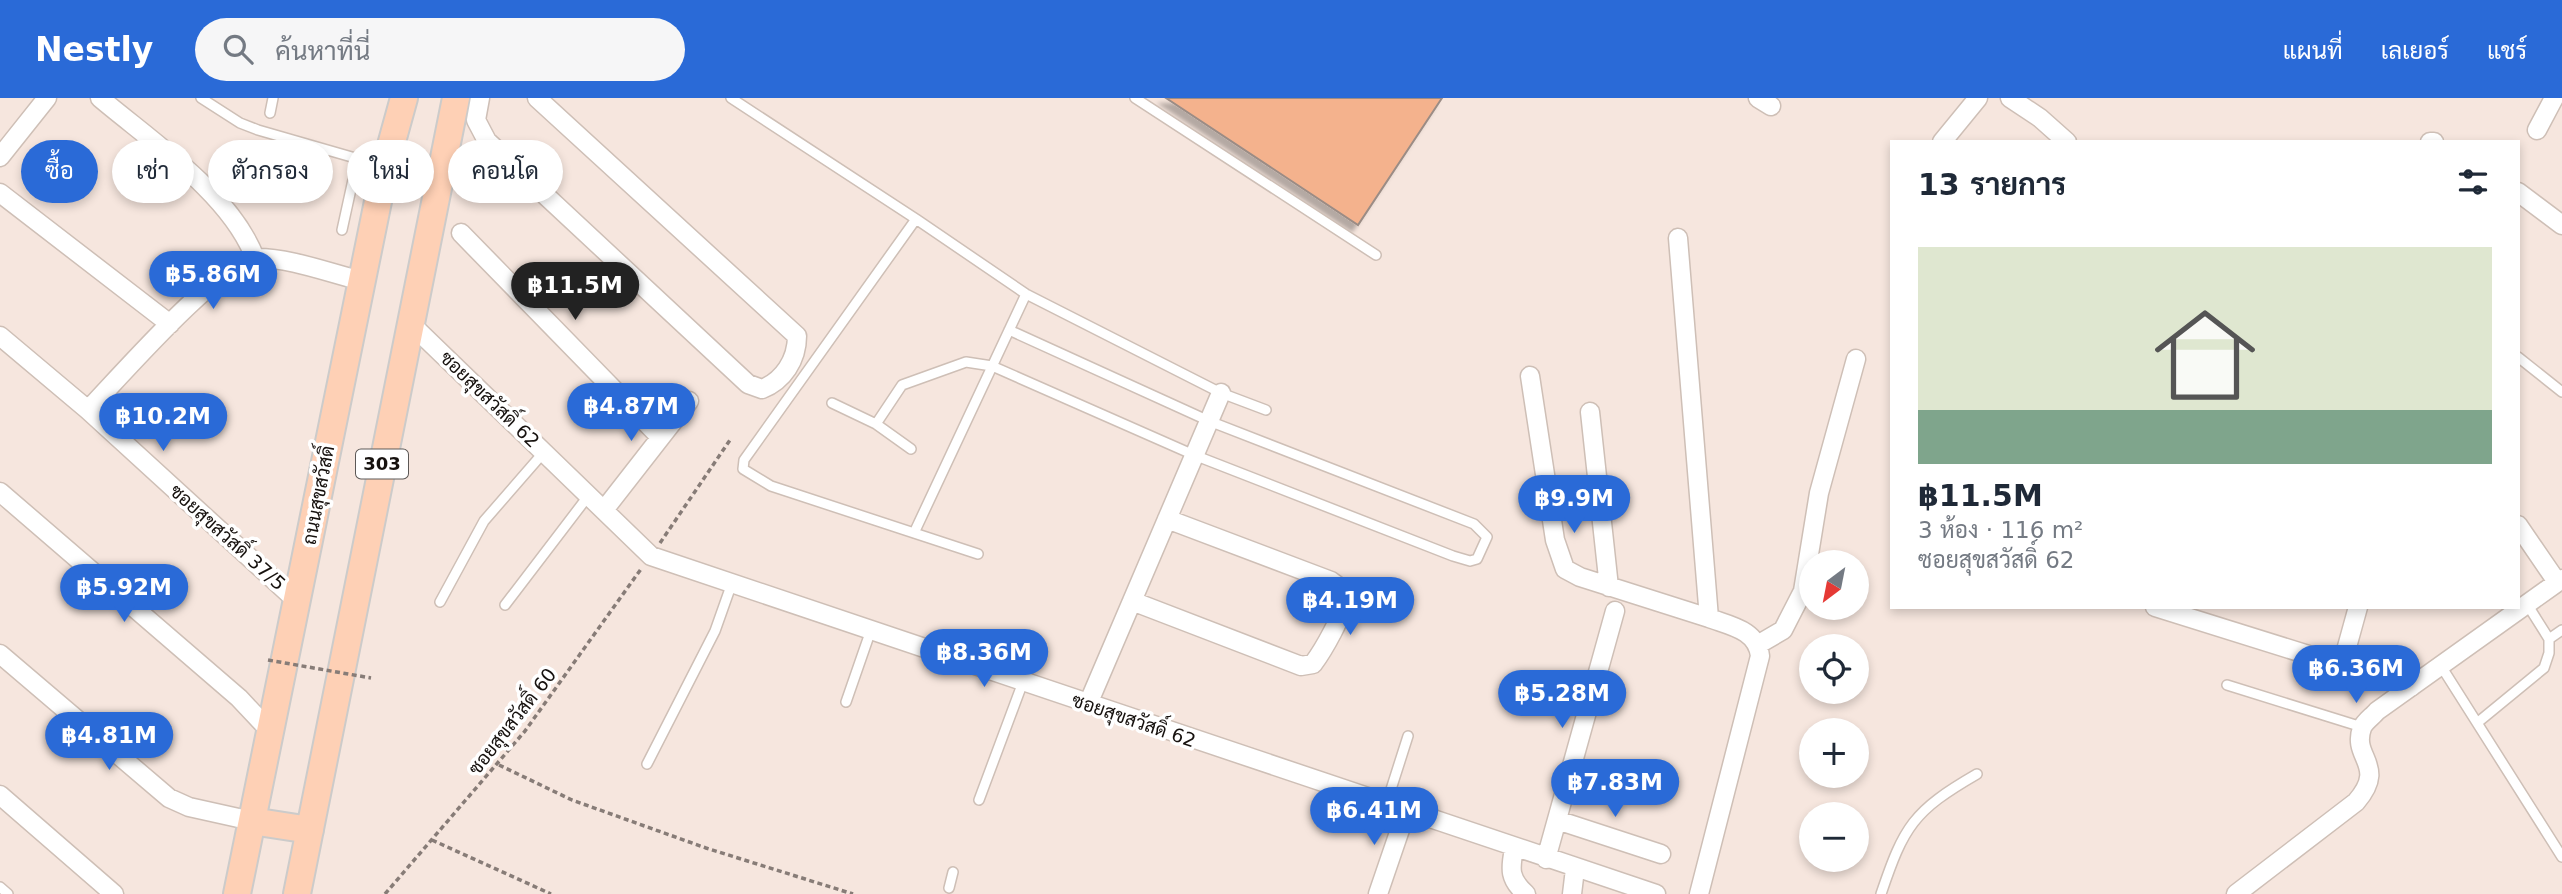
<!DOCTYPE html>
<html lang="th">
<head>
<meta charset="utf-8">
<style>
	body { margin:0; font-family:"DejaVu Sans",Sarabun,sans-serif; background:#f6f6f7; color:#1f2937; height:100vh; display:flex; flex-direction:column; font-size:26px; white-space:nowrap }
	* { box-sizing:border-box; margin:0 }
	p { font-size:23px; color:#747a83 }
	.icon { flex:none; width:38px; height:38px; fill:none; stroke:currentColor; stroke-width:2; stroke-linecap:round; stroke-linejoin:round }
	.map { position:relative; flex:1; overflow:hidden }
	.drawer { position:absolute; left:1890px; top:42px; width:630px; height:469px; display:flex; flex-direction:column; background:#fff; border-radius:0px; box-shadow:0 4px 10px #0003 }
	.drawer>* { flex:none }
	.guide { position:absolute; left:21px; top:42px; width:665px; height:63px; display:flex; gap:14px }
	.needle { width:46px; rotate:212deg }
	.buttons { position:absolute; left:1799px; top:452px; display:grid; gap:14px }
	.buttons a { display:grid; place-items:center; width:70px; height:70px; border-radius:50%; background:#fff; box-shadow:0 4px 10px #0003; font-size:35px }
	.price { position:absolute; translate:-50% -60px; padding:0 16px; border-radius:24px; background:#2a6ad7; color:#fff; font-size:23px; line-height:46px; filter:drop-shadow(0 2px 4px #0008) }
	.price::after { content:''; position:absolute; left:50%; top:42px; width:21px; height:16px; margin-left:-10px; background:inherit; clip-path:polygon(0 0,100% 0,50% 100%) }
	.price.current { background:#222; color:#fff }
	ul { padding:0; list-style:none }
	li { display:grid; align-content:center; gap:14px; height:371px; padding:0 28px }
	li span { display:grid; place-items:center; height:217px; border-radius:0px; color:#555 }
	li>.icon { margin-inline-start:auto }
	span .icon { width:126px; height:126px; fill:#fffc; stroke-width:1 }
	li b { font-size:30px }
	h2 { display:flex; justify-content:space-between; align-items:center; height:84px; padding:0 28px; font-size:30px }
	.tag { padding:0 24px; border-radius:32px; background:#fff; box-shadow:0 4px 10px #0003; font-size:24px; line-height:63px }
	.tag.current { background:#2a6ad7; color:#fff }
	header { display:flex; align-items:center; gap:42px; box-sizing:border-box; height:98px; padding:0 35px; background:#2a6ad7; color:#fff }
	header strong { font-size:33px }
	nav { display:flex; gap:38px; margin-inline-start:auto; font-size:24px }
	.search { width:490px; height:63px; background:#f6f6f7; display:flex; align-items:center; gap:18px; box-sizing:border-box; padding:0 24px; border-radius:38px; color:#747a83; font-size:26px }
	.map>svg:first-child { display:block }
</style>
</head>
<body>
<header>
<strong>Nestly</strong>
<div class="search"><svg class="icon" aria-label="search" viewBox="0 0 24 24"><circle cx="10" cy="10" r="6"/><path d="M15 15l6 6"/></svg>ค้นหาที่นี่</div>
<nav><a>แผนที่</a><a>เลเยอร์</a><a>แชร์</a></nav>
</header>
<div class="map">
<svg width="2562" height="796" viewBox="0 0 2562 796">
	<defs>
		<filter id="shadow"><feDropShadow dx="-6" dy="6" stdDeviation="2" flood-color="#0004"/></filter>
	</defs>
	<rect width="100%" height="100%" fill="#f6e6de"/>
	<!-- building -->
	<path fill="#f4b28d" stroke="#9b8c85" stroke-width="2" filter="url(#shadow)" d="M1166 0H1442L1358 127Z"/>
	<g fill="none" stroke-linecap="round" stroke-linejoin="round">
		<!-- service casing -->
		<g stroke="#cebfb6" stroke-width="12">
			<path id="service" d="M201 0 240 25 258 32 383 68
				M731 0 916 121 744 362 743 371 771 388 978 456
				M1135 0 1376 157
				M270 15 273 0
				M916 121 1026 196 1221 295 1266 312
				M342 132 358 59
				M2518 259 2562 294
				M832 305 876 326
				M911 351 876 326 902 287 966 264 992 268 1194 357 1453 458 1470 463 1477 461 1487 439 1474 426 1209 323 1009 232
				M914 435 1026 196
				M440 504 484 423 544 354
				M505 507 589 397
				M2549 541 2562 532
				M2441 568 2562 759
				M2227 587 2362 629
				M846 604 871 532
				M2477 625 2544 570 2549 555V541L2527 506
				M647 666 715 533 732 485
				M979 702 1023 584
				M1386 707 1408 638
				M0 789 8 796
				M949 790 953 774
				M1881 796C1904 728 1913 713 1977 676"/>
		</g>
		<!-- minor casing -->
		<g stroke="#cebfb6" stroke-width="21">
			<path id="minor" d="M100 0C152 44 231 96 255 160
				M480 0 476 22 487 43 748 286 762 291C783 283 797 262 797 238L537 0
				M1758 0 1771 8
				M2010 0 2040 20 2067 44
				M2537 32 2554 0
				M1942 44 1978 0
				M2430 44H2434
				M0 59 47 0
				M2518 94 2562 127
				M0 95 170 226
				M461 135 660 339
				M1678 140 1709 520C1731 528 1757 532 1760 558L1699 796
				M410 225 651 458 1656 796
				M0 238 88 312 297 503
				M1530 278 1555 442 1565 471 1580 479 1709 520
				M88 312C116 283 223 160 257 160 291 160 329 175 362 183
				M1590 314 1609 489
				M0 394 239 600 270 633
				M604 412 689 303
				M2518 427 2557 484
				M1132 503 1301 568 1313 566C1322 554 1346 514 1344 500 1344 492 1338 488 1331 483L1167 421
				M2155 509 2411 589
				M1759 546 1783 532 1803 493 1819 395 1856 261
				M0 556 169 700 189 709 252 723
				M2342 567 2358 509
				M1088 606 1221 295
				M0 697 114 796
				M1557 722 1661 756
				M1514 751C1510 771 1509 781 1526 796
				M1546 761 1615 513
				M1378 796 1406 714
				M1572 796 1575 771
				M2236 796 2356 704C2388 667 2351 660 2362 630 2364 624 2373 618 2377 613L2562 481"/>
		</g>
		<!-- primary casing -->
		<g stroke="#cccbca" stroke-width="30">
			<path id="primary" d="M252 723 310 732
				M237 796 385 69 404 0
				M297 796 456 0"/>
		</g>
		<!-- path -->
		<path stroke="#877c77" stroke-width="3.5" stroke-dasharray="5 3.5" stroke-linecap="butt" d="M660 445 730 342
			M499 667 572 702 706 750 853 796
			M432 742 551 796
			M385 796 525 633 641 471"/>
		<!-- service -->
		<use href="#service" stroke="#fff" stroke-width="9"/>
		<!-- minor -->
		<use href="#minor" stroke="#fff" stroke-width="18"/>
		<!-- primary -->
		<use href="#primary" stroke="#fed0b5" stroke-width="26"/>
		<!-- path-bridge -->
		<path stroke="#877c77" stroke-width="3.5" stroke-dasharray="5 3.5" stroke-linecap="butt" d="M268 562 371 580"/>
	</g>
	<g text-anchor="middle" stroke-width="7" stroke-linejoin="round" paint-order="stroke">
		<!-- shield labels -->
		<rect fill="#fff" stroke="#5c5856" stroke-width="2" x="356" y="351.5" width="52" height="29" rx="5"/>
		<g font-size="18" font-weight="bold" fill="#16110e">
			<text x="382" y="372">303</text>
		</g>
		<!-- street labels -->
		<g font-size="19" fill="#16110e" stroke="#fff">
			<text transform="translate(490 301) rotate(44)" y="7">ซอยสุขสวัสดิ์ 62</text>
			<text transform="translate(318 397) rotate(-79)" y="7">ถนนสุขสวัสดิ์</text>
			<text transform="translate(228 439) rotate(42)" y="7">ซอยสุขสวัสดิ์ 37/5</text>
			<text transform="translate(1134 622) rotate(19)" y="7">ซอยสุขสวัสดิ์ 62</text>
			<text transform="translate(512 623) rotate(-52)" y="7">ซอยสุขสวัสดิ์ 60</text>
		</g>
	</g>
</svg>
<div class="buttons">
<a><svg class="needle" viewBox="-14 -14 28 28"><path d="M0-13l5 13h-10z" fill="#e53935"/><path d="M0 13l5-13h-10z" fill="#747a83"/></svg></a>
<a><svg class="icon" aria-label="locate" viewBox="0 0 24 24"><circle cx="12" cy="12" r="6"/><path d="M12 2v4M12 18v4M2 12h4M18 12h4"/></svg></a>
<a>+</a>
<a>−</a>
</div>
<b class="price" style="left:213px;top:213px">฿5.86M</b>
<b class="price current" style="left:575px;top:224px">฿11.5M</b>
<b class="price" style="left:631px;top:345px">฿4.87M</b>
<b class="price" style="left:163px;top:355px">฿10.2M</b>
<b class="price" style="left:1574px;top:437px">฿9.9M</b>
<b class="price" style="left:124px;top:526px">฿5.92M</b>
<b class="price" style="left:1350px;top:539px">฿4.19M</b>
<b class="price" style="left:984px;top:591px">฿8.36M</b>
<b class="price" style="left:2356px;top:607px">฿6.36M</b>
<b class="price" style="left:1562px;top:632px">฿5.28M</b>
<b class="price" style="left:109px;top:674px">฿4.81M</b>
<b class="price" style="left:1615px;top:721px">฿7.83M</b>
<b class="price" style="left:1374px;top:749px">฿6.41M</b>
<div class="guide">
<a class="tag current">ซื้อ</a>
<a class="tag">เช่า</a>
<a class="tag">ตัวกรอง</a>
<a class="tag">ใหม่</a>
<a class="tag">คอนโด</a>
</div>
<section class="drawer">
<h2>13 รายการ<svg class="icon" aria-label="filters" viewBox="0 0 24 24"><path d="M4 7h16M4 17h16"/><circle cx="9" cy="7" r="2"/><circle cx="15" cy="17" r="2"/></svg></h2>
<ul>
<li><span style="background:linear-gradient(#dfe7d0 75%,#7fa58c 0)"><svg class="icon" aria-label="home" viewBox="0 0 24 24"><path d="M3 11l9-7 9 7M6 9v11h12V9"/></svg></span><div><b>฿11.5M</b><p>3 ห้อง · 116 m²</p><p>ซอยสุขสวัสดิ์ 62</p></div></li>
</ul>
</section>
</div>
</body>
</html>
